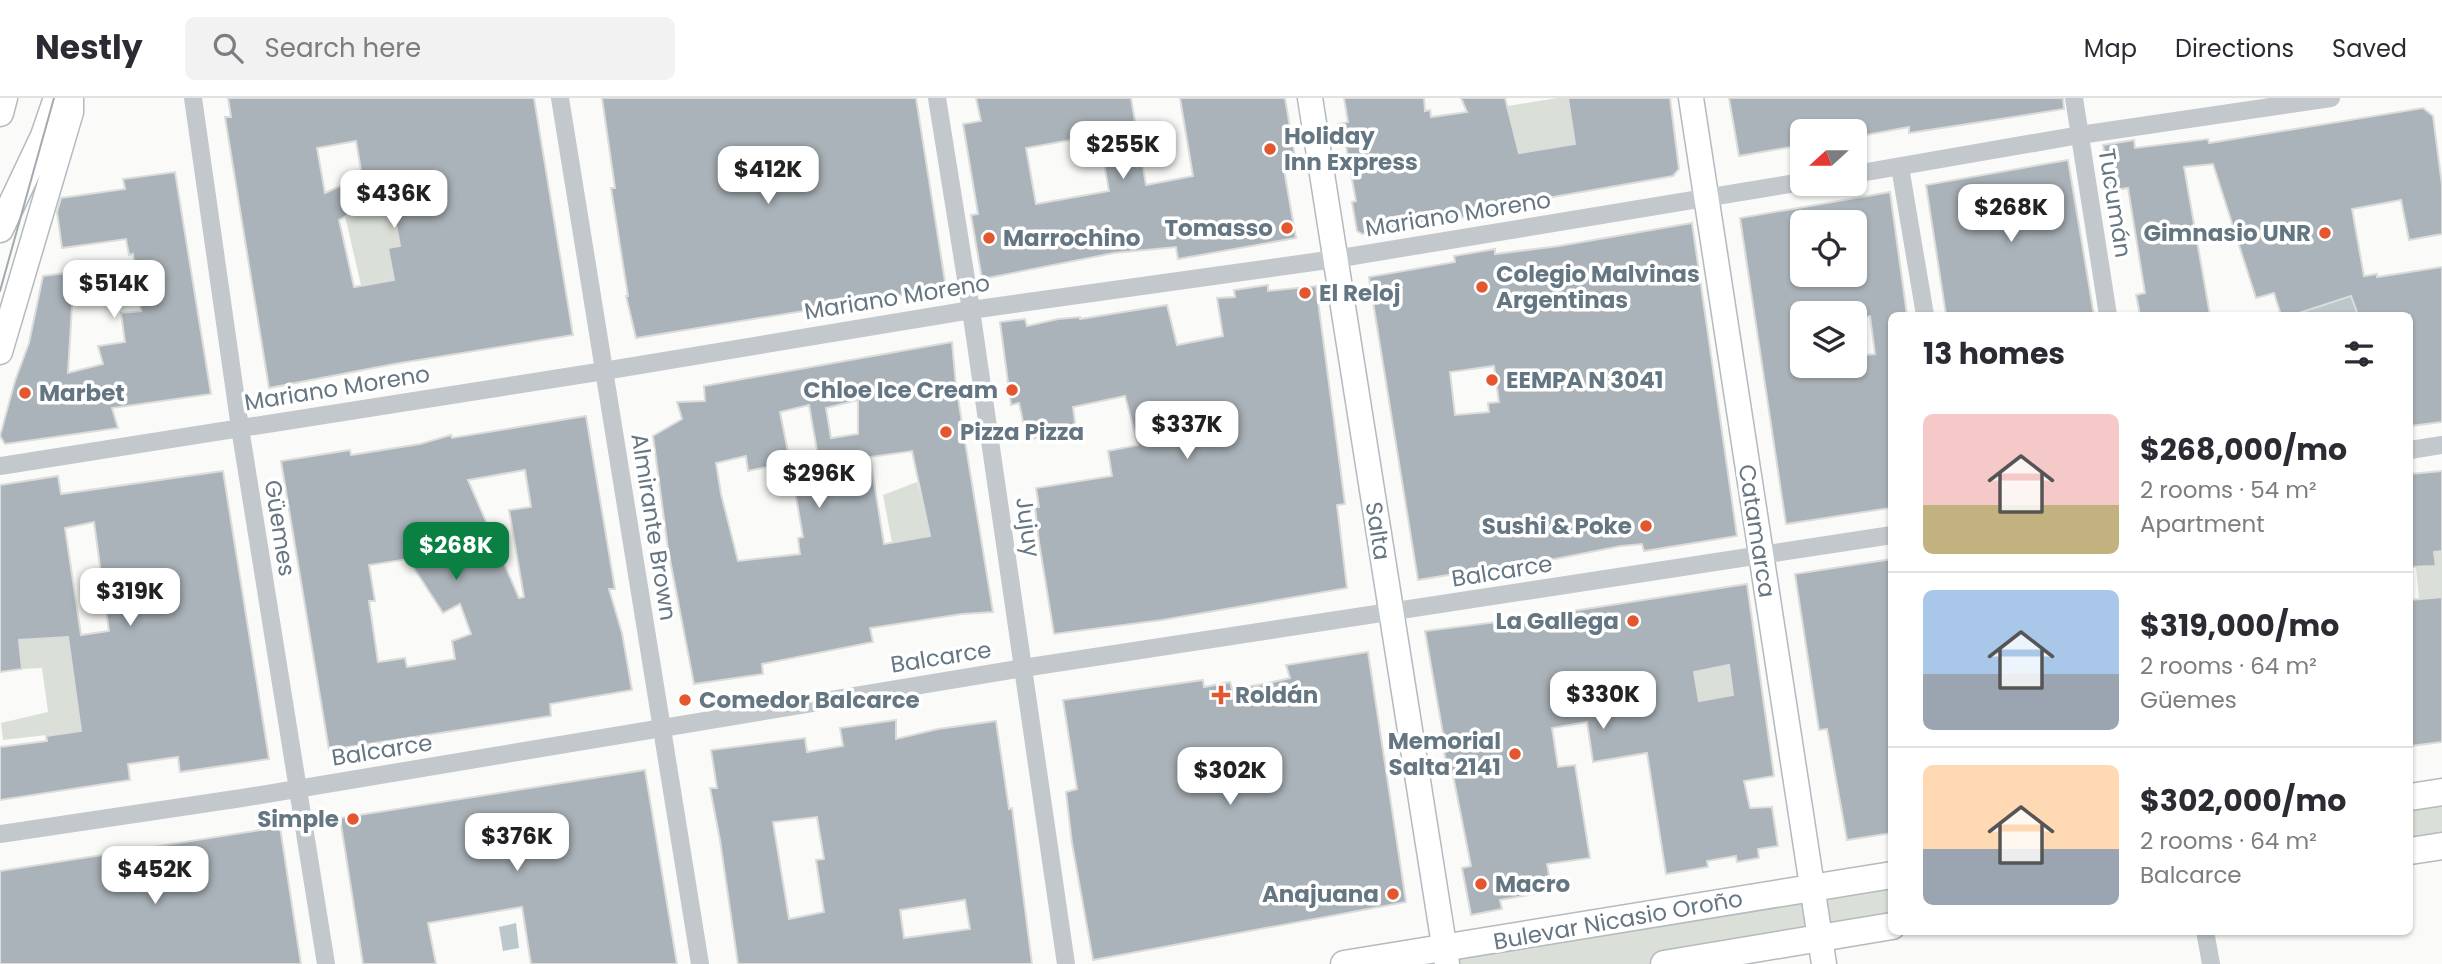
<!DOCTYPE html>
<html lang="en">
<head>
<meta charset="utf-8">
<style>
	body { margin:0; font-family:Poppins,sans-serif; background:#f2f2f3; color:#2b2b33; height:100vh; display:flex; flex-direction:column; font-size:26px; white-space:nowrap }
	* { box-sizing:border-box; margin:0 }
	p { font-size:23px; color:#7c7c81 }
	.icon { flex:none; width:38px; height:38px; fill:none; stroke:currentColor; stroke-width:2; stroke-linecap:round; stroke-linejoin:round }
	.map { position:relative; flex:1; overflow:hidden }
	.drawer { position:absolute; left:1888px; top:214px; width:525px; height:623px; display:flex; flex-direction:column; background:#fff; border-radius:10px; box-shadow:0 2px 5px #0004 }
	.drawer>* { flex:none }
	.needle { width:46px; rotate:249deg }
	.tools { position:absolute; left:1790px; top:21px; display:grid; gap:14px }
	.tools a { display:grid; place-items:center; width:77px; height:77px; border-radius:10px; background:#fff; box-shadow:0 2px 5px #0004; font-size:35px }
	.price { position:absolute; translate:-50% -60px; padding:0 16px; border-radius:14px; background:#fff; color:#222; font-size:23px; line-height:46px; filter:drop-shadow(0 2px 4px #0008) }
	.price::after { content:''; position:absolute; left:50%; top:42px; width:21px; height:16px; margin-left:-10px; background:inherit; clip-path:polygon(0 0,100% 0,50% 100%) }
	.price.on { background:#0b8043; color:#fff }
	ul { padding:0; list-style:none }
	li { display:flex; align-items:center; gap:21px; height:175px; padding:0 35px }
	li+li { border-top:2px solid #e1e1e2 }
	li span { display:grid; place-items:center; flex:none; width:196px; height:140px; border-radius:10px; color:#555 }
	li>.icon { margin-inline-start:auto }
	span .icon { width:84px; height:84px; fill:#fffc; stroke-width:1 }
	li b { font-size:30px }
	h2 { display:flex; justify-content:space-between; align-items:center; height:84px; padding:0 35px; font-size:30px }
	header { display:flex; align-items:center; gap:42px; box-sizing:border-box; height:98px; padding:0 35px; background:#fff; border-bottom:2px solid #e1e1e2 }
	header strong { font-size:33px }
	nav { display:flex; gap:38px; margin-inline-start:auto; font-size:24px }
	.search { width:490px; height:63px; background:#f2f2f3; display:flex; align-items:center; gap:18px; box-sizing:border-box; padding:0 24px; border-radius:10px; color:#7c7c81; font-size:26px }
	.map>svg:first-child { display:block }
</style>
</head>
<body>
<header>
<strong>Nestly</strong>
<div class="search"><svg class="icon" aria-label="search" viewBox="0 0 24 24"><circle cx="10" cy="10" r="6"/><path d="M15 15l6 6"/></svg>Search here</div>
<nav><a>Map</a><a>Directions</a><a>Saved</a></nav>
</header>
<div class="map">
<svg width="2442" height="866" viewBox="0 0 2442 866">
	<rect width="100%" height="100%" fill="#fafaf8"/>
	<!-- green -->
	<path fill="#dadfd7" d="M1557 0H1568L1575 46 1519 55 1508 8Z
		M383 97C394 112 398 130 407 147L388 150 394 181 361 187 345 118Z
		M917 384 930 438 892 444 883 397Z
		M2442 453V499L2419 501 2416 469 2436 468 2434 454Z
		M68 539 81 633 3 642 1 625 48 614 42 570 22 571 19 542Z
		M1729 567 1733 597 1699 603 1694 574Z
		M2442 694V748L2410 753V699Z
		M1892 777V828L1664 866H1344Z"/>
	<!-- water -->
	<path fill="#bbc7cb" d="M2351 198 2358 217H2293Z
		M516 825 519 850 503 853 499 829Z"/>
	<!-- building -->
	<path fill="#aab3b9" stroke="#dcdcda" stroke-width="2" fill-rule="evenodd" d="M228 0H534L573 237 394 266 269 290 225 19H231ZM356 43 362 78 325 95 317 50ZM390 93 400 148 388 150 394 182 354 189 339 122Z
		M602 0H916L946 190 636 240 626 198H628L611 90H615Z
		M976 0H1131L1146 87 1193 78 1180 0H1285L1296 64 1283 66 1296 140 1178 161 1176 149 1114 155 982 181 971 117 978 116 963 26 981 23ZM1099 37 1109 93 1036 106 1026 50Z
		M1344 0H1424L1425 13 1430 12 1431 19 1467 14 1461 0H1505L1519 55 1575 46 1568 0H1670L1679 71 1673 78 1513 106 1514 111 1362 136 1357 133 1352 104 1356 103 1346 48 1342 49 1338 26 1348 24Z
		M1729 0H2063L2064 11 1909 35V29L1855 39V33H1802V47L1739 58Z
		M2423 10 2433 18 2442 87V136L2409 142 2401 102 2352 111 2364 178 2377 176V179L2442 169V324L2410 328V217H2358L2351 198 2293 217H2281L2274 195 2256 200 2213 66 2184 69 2210 217H2140L2136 197 2145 195 2128 90 2110 93 2103 47 2134 42 2135 50 2208 41 2209 45Z
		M2068 62 2094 217H1946L1926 87Z
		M175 74 211 296 112 310 118 330 5 346 0 338 15 283 29 245 43 178 74 174 68 275 103 266 98 248 125 244 121 215 141 213 133 156 129 157 126 141 62 150 57 114 61 100 125 91 123 81Z
		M1890 94 1907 217H1892L1890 410 1786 426 1740 120ZM1802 124H1855V177H1802ZM1802 215H1855V220L1870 218 1875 256 1855 258V268H1802Z
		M1692 125 1737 438 1644 453 1642 446 1621 448 1503 471 1502 468 1418 482 1369 179 1455 164 1454 158 1495 151V156L1559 148ZM1494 268 1499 304 1488 305 1489 314 1455 317 1450 274Z
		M1268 187V193L1316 188 1345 406 1337 407 1347 490 1162 522 1054 536 1039 444 1035 409H1039L1036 390 1112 378 1108 353 1138 347 1125 298 1073 309 1076 332 1027 342 1019 305 1011 307 1000 224 1025 221 1027 228 1058 221 1080 219V221L1167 207 1177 247 1223 238 1217 200 1235 199 1234 192Z
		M952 244 956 288 993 514 962 516 870 530 873 544 762 566 763 576 694 586 668 451 653 338 682 321 677 304 705 303 704 288ZM858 302V336L831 340 826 310ZM809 307 818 358 790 364 780 314ZM912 353 930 438 884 446 870 359ZM746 358 748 373 790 364 803 439 798 440 800 456 738 463 721 396 716 365Z
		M586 318 615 491H609L622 535 632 592 550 606 551 618 329 652 281 363 350 352 351 357 420 346 451 337 452 340ZM525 372 531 409 509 412 524 499 519 500 468 382ZM408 461 443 515 460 506 471 536 452 543 455 561 407 569 405 560 378 564 369 503H375L369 467Z
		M223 373 269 661 180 674 178 659 128 666 130 682 0 702V649L47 643 46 638 81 633 68 539 19 542 22 571 0 574V387L58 378 61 396ZM94 424 109 533 81 537 65 430Z
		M2442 373V453L2434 454 2436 468 2410 469V376Z
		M1892 461V735L1847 742 1827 631 1819 632 1795 476Z
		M1747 486 1774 678 1744 683 1750 710 1772 709 1778 748 1758 751 1759 760 1737 764 1736 758 1707 763 1708 769 1666 776 1647 655 1593 664 1587 624 1552 630 1558 669 1575 667 1590 760 1547 766 1552 793 1500 802 1502 811 1471 817 1462 770 1471 768 1453 677H1448L1443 647H1445L1425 533 1521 521ZM1729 567 1733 597 1699 603 1694 574Z
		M2442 499V644L2410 648V502Z
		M1368 554 1406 804 1093 862 1072 745 1066 694 1077 691 1063 602 1203 582 1204 589 1230 584 1232 591 1264 586 1290 580 1286 567Z
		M896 622V641L938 631 996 623 1009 711 1012 710 1032 866H738L720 742 710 690H717L711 652 805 640 807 654 843 648 840 630ZM817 719 824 761 816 762 824 814 789 821 773 724ZM965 802 970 831 904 840 900 812Z
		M645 672 677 866H531L522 809 428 825 436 866H363L340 720Z
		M280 729 301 866H0V773Z"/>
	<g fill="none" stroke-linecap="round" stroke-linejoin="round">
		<!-- secondary casing -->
		<g stroke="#b3babf" stroke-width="27">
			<path id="secondary" d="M1310 0 1447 866
				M1691 0 1824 866
				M0 254 71 14V0"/>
		</g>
		<!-- primary casing -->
		<g stroke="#b5babe" stroke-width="29">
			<path id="primary" d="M0 15 4 0
				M0 131 44 38 57 0
				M2410 699 2442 694
				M2410 753 2442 748
				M1344 866 1892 777
				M1664 866 1892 828"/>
		</g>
		<!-- street -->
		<path stroke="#c3c8cc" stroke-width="18" d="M193 0 240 330 326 866
			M560 0 700 866
			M937 0 971 212 1066 866
			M2074 0 2108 217
			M1900 69 1925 217
			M1855 76 2080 37 2331 0
			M2410 352 2442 347
			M0 368 604 273 971 212 1335 161 1802 84
			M0 736 242 700 1023 570 1892 437
			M2205 833 2211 866"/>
		<!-- secondary -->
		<use href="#secondary" stroke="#fff" stroke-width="24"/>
		<!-- primary -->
		<use href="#primary" stroke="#fff" stroke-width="26"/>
		<!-- tram -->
		<path stroke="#a2aab0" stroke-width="2" d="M0 193 54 0"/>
	</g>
	<!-- markers -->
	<g fill="#e4572e" stroke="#fff" stroke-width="2.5">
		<circle cx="1270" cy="51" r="7"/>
		<circle cx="1287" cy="130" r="7"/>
		<circle cx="2325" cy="135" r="7"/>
		<circle cx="989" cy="140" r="7"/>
		<circle cx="1482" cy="189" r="7"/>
		<circle cx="1305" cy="195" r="7"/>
		<circle cx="1492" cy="282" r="7"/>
		<circle cx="1012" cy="292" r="7"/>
		<circle cx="25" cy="295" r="7"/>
		<circle cx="946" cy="334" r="7"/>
		<circle cx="1646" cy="428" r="7"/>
		<circle cx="1633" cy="523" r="7"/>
		<path d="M1217.5 586.5h7v7h7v7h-7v7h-7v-7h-7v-7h7z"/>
		<circle cx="685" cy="602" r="7"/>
		<circle cx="1515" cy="656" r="7"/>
		<circle cx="353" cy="721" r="7"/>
		<circle cx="1481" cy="786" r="7"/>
		<circle cx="1393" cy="796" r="7"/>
	</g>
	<g text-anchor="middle" stroke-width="7" stroke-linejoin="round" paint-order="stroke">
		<!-- poi labels -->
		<g font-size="23" font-weight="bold" fill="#657683" stroke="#fff" text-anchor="start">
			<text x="1284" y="46">Holiday<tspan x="1284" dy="26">Inn Express</tspan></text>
			<text x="1273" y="138" text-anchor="end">Tomasso</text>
			<text x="2311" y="143" text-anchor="end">Gimnasio UNR</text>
			<text x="1003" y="148">Marrochino</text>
			<text x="1496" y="184">Colegio Malvinas<tspan x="1496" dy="26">Argentinas</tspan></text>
			<text x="1319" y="203">El Reloj</text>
			<text x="1506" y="290">EEMPA N 3041</text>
			<text x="998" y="300" text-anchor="end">Chloe Ice Cream</text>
			<text x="39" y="303">Marbet</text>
			<text x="960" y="342">Pizza Pizza</text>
			<text x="1632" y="436" text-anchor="end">Sushi &amp; Poke</text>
			<text x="1619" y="531" text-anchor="end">La Gallega</text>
			<text x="1235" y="605">Roldán</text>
			<text x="699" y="610">Comedor Balcarce</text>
			<text x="1501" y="651" text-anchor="end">Memorial<tspan x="1501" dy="26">Salta 2141</tspan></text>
			<text x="339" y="729" text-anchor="end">Simple</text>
			<text x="1495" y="794">Macro</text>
			<text x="1379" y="804" text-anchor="end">Anajuana</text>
		</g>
		<!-- street labels -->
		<g font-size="23" fill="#657683" stroke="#fff">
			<text transform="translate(2115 105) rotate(81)" y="8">Tucumán</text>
			<text transform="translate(1458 116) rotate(-9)" y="8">Mariano Moreno</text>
			<text transform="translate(897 199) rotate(-9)" y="8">Mariano Moreno</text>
			<text transform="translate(337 290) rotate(-9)" y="8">Mariano Moreno</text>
			<text transform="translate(654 429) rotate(81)" y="8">Almirante Brown</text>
			<text transform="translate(1028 429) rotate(82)" y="8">Jujuy</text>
			<text transform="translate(280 430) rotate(81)" y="8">Güemes</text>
			<text transform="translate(1378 433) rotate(81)" y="8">Salta</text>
			<text transform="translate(1757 433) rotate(81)" y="8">Catamarca</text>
			<text transform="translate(1502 473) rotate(-9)" y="8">Balcarce</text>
			<text transform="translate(941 559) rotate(-9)" y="8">Balcarce</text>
			<text transform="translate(382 652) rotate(-9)" y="8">Balcarce</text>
			<text transform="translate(1618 822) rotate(-10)" y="8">Bulevar Nicasio Oroño</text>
		</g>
	</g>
</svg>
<div class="tools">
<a><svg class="needle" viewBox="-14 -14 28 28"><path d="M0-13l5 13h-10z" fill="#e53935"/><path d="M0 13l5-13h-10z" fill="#7c7c81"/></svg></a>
<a><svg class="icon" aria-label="locate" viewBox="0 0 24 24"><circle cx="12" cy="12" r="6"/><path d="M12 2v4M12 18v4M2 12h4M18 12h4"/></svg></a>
<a><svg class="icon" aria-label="layers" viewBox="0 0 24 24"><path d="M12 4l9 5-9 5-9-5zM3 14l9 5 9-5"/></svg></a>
</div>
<b class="price" style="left:1123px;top:83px">$255K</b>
<b class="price" style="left:768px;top:108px">$412K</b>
<b class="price" style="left:394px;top:132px">$436K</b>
<b class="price" style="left:2011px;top:146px">$268K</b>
<b class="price" style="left:114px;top:222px">$514K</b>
<b class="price" style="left:1187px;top:363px">$337K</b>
<b class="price" style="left:819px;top:412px">$296K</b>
<b class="price on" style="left:456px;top:484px">$268K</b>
<b class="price" style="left:130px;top:530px">$319K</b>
<b class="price" style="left:1603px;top:633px">$330K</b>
<b class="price" style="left:1230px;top:709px">$302K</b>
<b class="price" style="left:517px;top:775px">$376K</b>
<b class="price" style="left:155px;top:808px">$452K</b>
<section class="drawer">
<h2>13 homes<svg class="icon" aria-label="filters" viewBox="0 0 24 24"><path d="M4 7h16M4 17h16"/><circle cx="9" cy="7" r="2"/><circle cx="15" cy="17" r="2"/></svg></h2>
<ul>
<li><span style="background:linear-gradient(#f6c9c9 65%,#c2b280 0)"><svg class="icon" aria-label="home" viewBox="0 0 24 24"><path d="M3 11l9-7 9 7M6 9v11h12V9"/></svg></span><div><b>$268,000/mo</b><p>2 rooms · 54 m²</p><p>Apartment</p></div></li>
<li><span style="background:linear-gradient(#a9c7e8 60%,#9aa5b1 0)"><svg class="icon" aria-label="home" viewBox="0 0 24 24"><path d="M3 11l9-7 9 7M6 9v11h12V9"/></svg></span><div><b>$319,000/mo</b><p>2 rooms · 64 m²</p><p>Güemes</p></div></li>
<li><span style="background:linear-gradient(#ffd9b3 60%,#9aa5b1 0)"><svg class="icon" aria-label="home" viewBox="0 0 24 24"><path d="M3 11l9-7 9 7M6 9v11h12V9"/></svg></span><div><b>$302,000/mo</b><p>2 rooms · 64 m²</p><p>Balcarce</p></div></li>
</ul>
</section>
</div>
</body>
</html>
